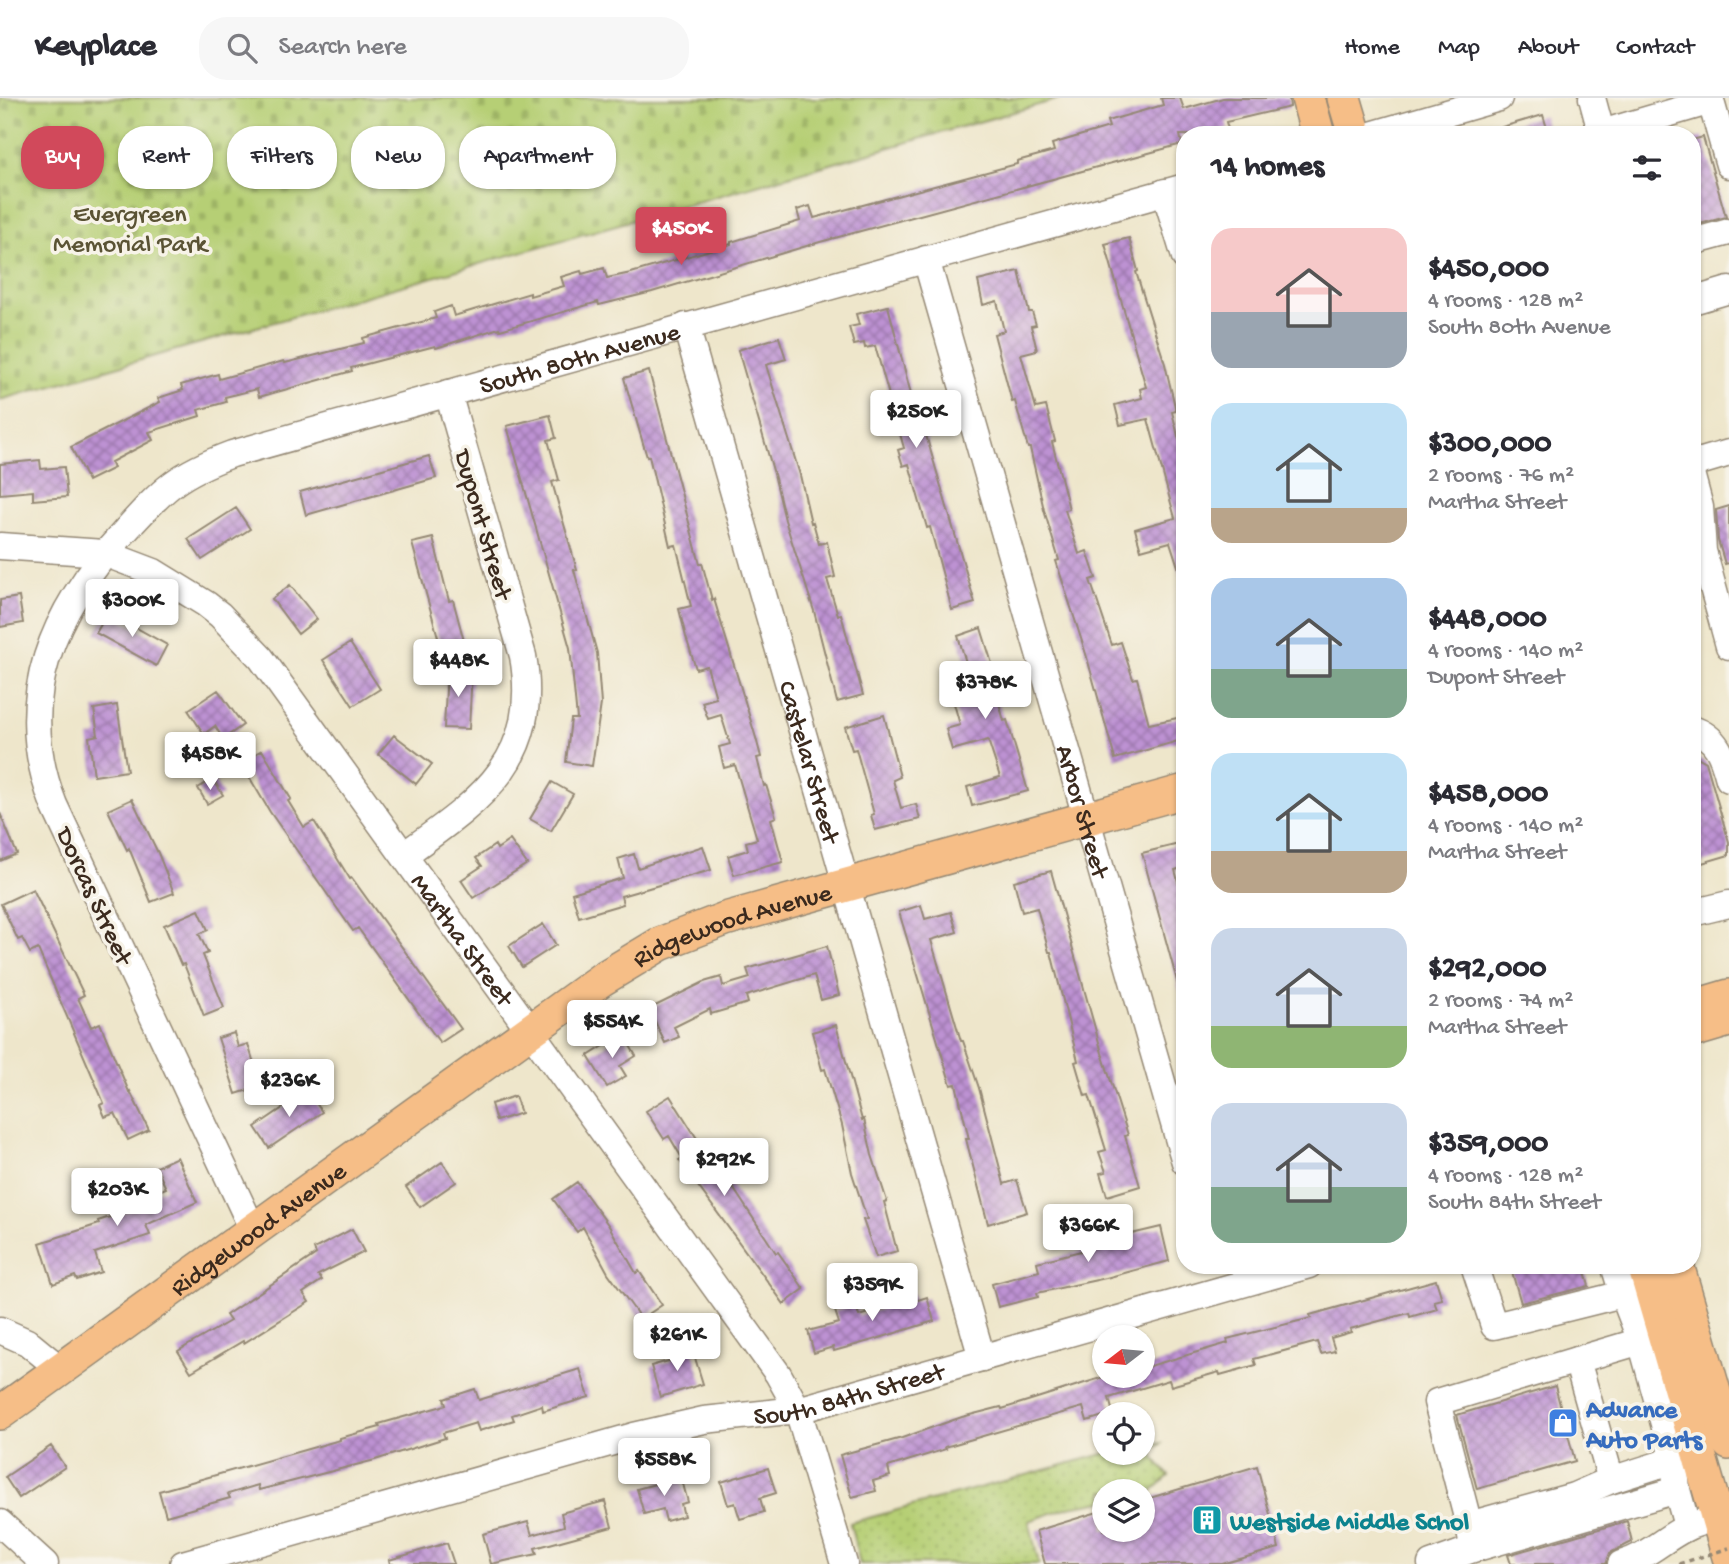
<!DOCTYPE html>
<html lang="en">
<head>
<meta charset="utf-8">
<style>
	body { margin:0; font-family:"Gochi Hand",sans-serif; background:#f7f7f7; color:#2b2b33; height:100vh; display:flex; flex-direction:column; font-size:26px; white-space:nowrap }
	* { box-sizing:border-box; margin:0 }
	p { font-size:23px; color:#7c7c81 }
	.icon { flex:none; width:38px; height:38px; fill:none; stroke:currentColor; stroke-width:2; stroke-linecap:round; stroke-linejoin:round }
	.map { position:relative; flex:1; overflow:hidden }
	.details { position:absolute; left:1176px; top:28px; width:525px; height:1148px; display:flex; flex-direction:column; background:#fff; border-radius:28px; box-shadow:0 2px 5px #0004 }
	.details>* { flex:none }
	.guide { position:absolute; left:21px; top:28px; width:665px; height:63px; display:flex; gap:14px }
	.needle { width:46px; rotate:254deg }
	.fabs { position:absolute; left:1092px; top:1227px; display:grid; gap:14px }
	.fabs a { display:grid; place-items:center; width:63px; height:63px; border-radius:50%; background:#fff; box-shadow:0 2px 5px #0004; font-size:35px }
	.price { position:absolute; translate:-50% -60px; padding:0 16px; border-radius:7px; background:#fff; color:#222; font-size:23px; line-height:46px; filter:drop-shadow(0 2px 4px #0008) }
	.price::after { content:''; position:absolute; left:50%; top:42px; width:21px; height:16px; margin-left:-10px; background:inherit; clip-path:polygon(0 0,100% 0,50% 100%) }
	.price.on { background:#d1495b; color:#fff }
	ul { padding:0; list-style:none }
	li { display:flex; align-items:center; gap:21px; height:175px; padding:0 35px }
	li span { display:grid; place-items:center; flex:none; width:196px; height:140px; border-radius:21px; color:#555 }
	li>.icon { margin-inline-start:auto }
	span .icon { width:84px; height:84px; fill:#fffc; stroke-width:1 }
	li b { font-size:30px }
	h2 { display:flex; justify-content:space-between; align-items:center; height:84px; padding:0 35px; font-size:30px }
	.chip { padding:0 24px; border-radius:28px; background:#fff; box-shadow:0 2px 5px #0004; font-size:24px; line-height:63px }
	.chip.on { background:#d1495b; color:#fff }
	header { display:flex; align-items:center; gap:42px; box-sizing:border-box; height:98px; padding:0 35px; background:#fff; border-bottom:2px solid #e1e1e2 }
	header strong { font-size:33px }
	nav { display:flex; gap:38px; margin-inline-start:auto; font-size:24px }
	.search { width:490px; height:63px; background:#f7f7f7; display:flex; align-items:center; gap:18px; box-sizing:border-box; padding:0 24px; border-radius:28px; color:#7c7c81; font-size:26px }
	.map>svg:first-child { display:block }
</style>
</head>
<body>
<header>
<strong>Keyplace</strong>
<div class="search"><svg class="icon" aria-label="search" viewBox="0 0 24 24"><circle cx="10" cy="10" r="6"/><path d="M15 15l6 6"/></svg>Search here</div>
<nav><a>Home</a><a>Map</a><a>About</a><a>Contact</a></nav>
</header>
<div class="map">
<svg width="1729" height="1466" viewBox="0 0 1729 1466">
	<defs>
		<pattern id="green-dots" width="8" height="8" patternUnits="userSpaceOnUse" patternTransform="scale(1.75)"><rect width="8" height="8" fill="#b6cf75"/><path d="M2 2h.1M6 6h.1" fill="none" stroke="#9db265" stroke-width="1.8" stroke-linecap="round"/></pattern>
		<pattern id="cemetery-stones" width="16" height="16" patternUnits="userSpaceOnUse" patternTransform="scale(1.75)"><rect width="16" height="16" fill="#b6cf75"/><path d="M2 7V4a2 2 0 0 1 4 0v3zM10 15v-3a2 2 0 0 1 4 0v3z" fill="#9db265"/></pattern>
		<pattern id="building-cross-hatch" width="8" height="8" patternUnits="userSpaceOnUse" patternTransform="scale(1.75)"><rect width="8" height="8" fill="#bd92d3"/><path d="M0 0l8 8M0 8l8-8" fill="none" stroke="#9b77ab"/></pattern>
	</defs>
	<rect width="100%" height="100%" fill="#f7f3e8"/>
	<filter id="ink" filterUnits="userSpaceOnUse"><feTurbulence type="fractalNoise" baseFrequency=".0143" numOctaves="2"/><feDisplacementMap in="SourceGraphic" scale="14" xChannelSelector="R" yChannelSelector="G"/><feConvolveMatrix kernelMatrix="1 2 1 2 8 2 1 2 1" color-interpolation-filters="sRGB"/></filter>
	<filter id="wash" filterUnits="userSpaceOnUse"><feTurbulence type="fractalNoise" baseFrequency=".00686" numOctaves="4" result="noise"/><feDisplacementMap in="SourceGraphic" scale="28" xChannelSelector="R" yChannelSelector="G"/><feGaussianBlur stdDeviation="1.57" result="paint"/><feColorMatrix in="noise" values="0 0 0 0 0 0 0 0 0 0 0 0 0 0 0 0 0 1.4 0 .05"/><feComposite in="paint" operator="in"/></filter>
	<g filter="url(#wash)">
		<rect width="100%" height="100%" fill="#eee6cb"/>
		<!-- green -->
		<path fill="url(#green-dots)" stroke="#787c4a" stroke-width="2" d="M1163 1345 1151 1352 1155 1361 1169 1378 1151 1394 1143 1396V1393H1104V1403L1069 1409 1029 1423 1039 1466H860L850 1425 1107 1355 1143 1354V1347Z"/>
		<!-- cemetery -->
		<path fill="url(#cemetery-stones)" stroke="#787c4a" stroke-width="2" d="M0 0H1063L0 302Z"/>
		<g id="blocks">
			<!-- building -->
			<path fill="url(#building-cross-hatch)" d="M1161 0H1180L1184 11 1223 0H1289L1290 9 1226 24 1228 31 1204 37H1180L1182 46 820 144 652 194 599 207 598 204 500 232 499 230 436 250 435 248 351 270 352 273 259 299 257 291 225 299 226 304 198 312 200 318 149 334 153 342 111 364 114 370 88 383 71 349 160 304 158 300 183 292 181 287 218 276 219 281 284 263 285 265 364 245 363 240 436 220 434 214 451 208 454 218 530 195V198L564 188 561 179 581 173 582 176 604 170 607 180 631 175 731 146V144L800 123 797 112 810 108 814 120 1017 66V63L1054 53 1052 46 1109 29 1107 23 1163 7Z
				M1543 17 1549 37H1490L1489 33Z
				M1703 39 1726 119 1692 128V42Z
				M1129 140 1138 173 1136 174 1165 266 1176 313 1172 314 1179 342 1185 340V480L1182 481 1170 444 1141 452 1135 431 1175 420 1148 321 1120 327 1115 307 1142 300 1140 291 1146 289 1105 146Z
				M1019 173 1029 214H1032L1036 227 1031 228 1037 252 1021 256 1036 310 1046 308 1055 343 1052 344 1069 411 1065 412 1079 456 1087 453 1096 480 1090 482 1112 547 1121 544 1133 581 1137 580 1149 626 1182 619 1185 630V641L1115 661 1086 556 1056 463 1059 462 1044 412 1030 350H1028L1015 303 1012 304 994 236 1004 233 997 203 983 207 978 183Z
				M888 208 911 296H914L975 505 952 512 930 429 927 430 909 366 903 368 898 352 904 350 875 248 865 250 864 245 854 247 849 229 859 227 856 216Z
				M779 239 786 261 766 267 800 377 811 425 813 424 819 446 827 444 835 479 827 481 838 517 841 516 863 597 837 604 814 513 785 422 774 376 738 252Z
				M649 273 700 466 702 465 712 502 714 501 756 640 761 659 757 660 764 688 766 687 776 719 771 721 783 764 734 777 728 758 748 752 746 744 757 741 735 667 724 670 719 649 730 646 721 617 708 621 702 604 716 600 707 568 696 571 686 539 679 511 691 508 676 447 670 448 649 358 647 359 624 280Z
				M550 317 556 340 548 342 559 382 552 384 577 472H574L597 555 601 606 592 668 566 664 571 621H577L570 550 507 328Z
				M429 358 436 380 306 417 300 394Z
				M40 362 41 371 64 369 67 399 33 402V393L0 396V366Z
				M1729 408V465L1725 466 1718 442 1716 412Z
				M236 410 250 431 202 462 188 441Z
				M433 440 449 503 453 502 464 543 441 550 412 445Z
				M290 487 317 521 298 536 272 501Z
				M19 499 23 525 0 529V502Z
				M108 514 167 547 156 568 96 535Z
				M981 530 994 572 999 570 1004 588 995 591 1004 623 1007 622 1028 693 972 708 967 689 1000 679 988 642 952 652 946 631 960 627 948 584 970 578 958 538Z
				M350 545 380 591 353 608 323 562Z
				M447 571 472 573 469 631 444 630Z
				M218 592 243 627 223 641 215 628 204 636 188 612Z
				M117 607 127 673 94 678 89 639 98 637 94 611Z
				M884 617 900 679 893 682 901 710 916 706 920 721 875 732 871 717 874 716 856 651 852 652 845 629Z
				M394 637 432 666 416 686 378 656Z
				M262 652 291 701 288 703 304 729 314 723 350 781 352 780 461 931 440 945 358 830 353 833 270 714 241 665Z
				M1692 656 1706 664 1729 744V757L1692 768Z
				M213 681 223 697 207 706 198 690Z
				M552 684 573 696 551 733 530 721Z
				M132 701 158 755 174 795 151 804 129 750 127 752 108 712Z
				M0 715 17 756 0 763Z
				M510 742 527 766 473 800 461 782 482 768 476 760 495 747 497 751Z
				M1179 746 1185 769 1175 772 1185 810V894H1180L1142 755Z
				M703 748 711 772 621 798 623 806 579 819 572 795 623 780 618 761 634 756 638 770Z
				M1051 773 1102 955 1128 1037 1125 1038 1140 1088 1107 1098 1100 1075 1106 1074 1099 1054 1106 1052 1089 997 1085 998 1075 964 1078 963 1051 854H1049L1037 810 1022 814 1014 783Z
				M33 791 84 897 78 900 91 929 100 925 129 994 130 993 149 1032 128 1042 115 1015 105 1019 100 1007 104 1005 38 851 30 855 22 840 18 842 1 806Z
				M921 807 925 821 951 814 957 834 931 842 961 943H963L979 990 1004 1086 1017 1082 1027 1114 988 1126 966 1041H969L956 986 951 987 899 814Z
				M199 812 208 832 199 836 208 855 203 857 224 910 204 918 184 866 181 867 164 827Z
				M543 826 556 847 522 869 509 848Z
				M827 848 839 897 821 902 814 877 746 898 748 905 711 916 710 911 674 929 679 939 665 945 649 911 704 884 721 879 723 888 750 880 747 871Z
				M836 927 862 1022 864 1021 872 1057 887 1103 884 1104 897 1153 876 1159 863 1122 867 1121 852 1075 842 1027 825 971 822 972 812 934Z
				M234 935 238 949 248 946 261 988 236 996 218 940Z
				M623 936 636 958 620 968 626 978 607 989 588 958Z
				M308 993 322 1014 269 1050 255 1029Z
				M515 998 521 1015 496 1023 491 1006Z
				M670 998 712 1064 722 1057 735 1077 728 1082 776 1155 778 1154 804 1191 784 1206 679 1062 682 1060 669 1038 664 1041 646 1013Z
				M177 1059 197 1104 146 1127 150 1137 95 1155 101 1174 77 1182 75 1178 53 1186 40 1145 99 1126 98 1123 150 1106 147 1098 166 1090 156 1069Z
				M442 1064 456 1084 420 1109 406 1089Z
				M577 1084 609 1128 636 1175 639 1173 662 1207 641 1221 608 1175 583 1129 577 1134 553 1101Z
				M1115 1125 1119 1139 1161 1129 1169 1163 1106 1180 1037 1195 1038 1199 998 1209 992 1186 1039 1173 1037 1164 1085 1152 1083 1147 1094 1144 1091 1132Z
				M352 1131 364 1154 318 1177 322 1182 303 1195 309 1204 244 1245 243 1243 191 1274 178 1253 230 1223 226 1217 316 1156 314 1151Z
				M1510 1167H1583L1589 1188 1521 1205Z
				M1436 1182 1442 1201 1434 1203 1437 1211 1410 1219 1409 1215 1350 1231 1351 1234 1331 1240 1335 1253 1321 1256 1317 1244 1254 1261 1256 1267 1220 1277 1219 1274 1171 1288 1169 1282 1109 1300 1113 1315 1087 1323 1083 1309 945 1349 946 1351 888 1369 890 1378 873 1383 876 1393 852 1399 840 1357 902 1340 962 1319 1001 1309 1002 1311 1107 1278H1143V1270L1228 1245 1227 1241 1311 1220 1310 1217Z
				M911 1192 915 1203 927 1199 934 1223 873 1242 834 1253 833 1249 814 1255 808 1233 839 1225 835 1213 856 1207 859 1218 891 1208 889 1199Z
				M692 1250 703 1286 660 1299 651 1268 672 1262 670 1257Z
				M580 1271 589 1299 543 1313 542 1307 512 1317 514 1322 479 1333 476 1325 443 1335 445 1340 375 1362 259 1392 258 1387 228 1396 230 1400 166 1418 159 1393 340 1342V1340L380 1329 379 1326 446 1307 444 1301 475 1291 479 1302Z
				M1555 1288 1575 1363 1477 1391 1457 1317Z
				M51 1348 65 1369 19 1400 5 1379Z
				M1257 1368 1279 1450 1222 1466H1045L1036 1433 1104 1412V1432H1143V1402Z
				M768 1370 776 1395 760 1400 764 1414 740 1421 735 1405 728 1407 721 1384Z
				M681 1379 688 1404 681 1406 684 1418 666 1423 663 1411 644 1416 637 1391Z
				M605 1403 612 1429 535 1450 537 1456 491 1466 483 1436 528 1424 532 1437 564 1428 561 1415Z
				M1627 1423 1632 1444 1610 1455 1606 1466H1511L1508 1457Z
				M447 1445 454 1466H390L389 1462Z"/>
		</g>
	</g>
	<g filter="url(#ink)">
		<use href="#blocks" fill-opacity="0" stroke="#948874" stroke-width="2"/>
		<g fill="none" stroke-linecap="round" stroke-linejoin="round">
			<!-- minor casing -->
			<g stroke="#948874" stroke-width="29">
				<g id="minor">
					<path d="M1592 0 1602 37"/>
					<path d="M1710 0 1729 67"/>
					<path d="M1602 35 1711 3"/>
					<path d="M1371 37 1499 0"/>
					<path d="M1165 94 1185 159"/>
					<path d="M1692 144 1729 134"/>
					<path id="s1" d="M926 161 1185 1064"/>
					<path d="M1692 203 1729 192"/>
					<path id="s2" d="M686 228 982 1260"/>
					<path d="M1692 366 1729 355"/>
					<path d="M1692 379 1700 409 1703 453 1729 548"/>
					<path id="s3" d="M0 448 104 455 154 474 206 506 220 517 261 560 778 1276 798 1312 844 1466"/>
					<path d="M1692 631C1717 639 1723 658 1729 681"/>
					<path d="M404 757C479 703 541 663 523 558L448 295"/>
					<path d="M1692 815 1729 806"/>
					<path id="s4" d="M253 1132 54 707C12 601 53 511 126 432 164 390 178 376 232 356L1185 89"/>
					<path d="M1474 1167 1494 1228 1623 1196 1614 1167"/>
					<path d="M1623 1196 1641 1243 1674 1362 1677 1392 1687 1428"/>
					<path d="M0 1232 27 1244 60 1271"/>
					<path d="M1611 1382 1577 1262 1641 1243"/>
					<path d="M0 1425 45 1466"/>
					<path d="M1469 1427 1437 1304 1577 1262"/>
					<path d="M1472 1443 1469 1427 1574 1398 1611 1382 1674 1362"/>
					<path id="s5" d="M183 1466 634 1338 704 1322 798 1312 1309 1167"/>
					<path d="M1431 1466 1473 1451 1677 1392"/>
					<path d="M1621 1466C1653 1457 1671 1432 1702 1424"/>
				</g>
			</g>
			<!-- major casing -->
			<g stroke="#948874" stroke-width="36">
				<g id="major">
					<path d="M1308 0 1318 37"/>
					<path d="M1344 0 1355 37"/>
					<path d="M1692 909 1729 898"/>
					<path d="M1692 933 1729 922"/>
					<path d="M1644 1167 1729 1459"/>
					<path d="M1677 1167 1729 1345"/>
					<path id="s6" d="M0 1315 602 881 660 846 725 821 1185 693"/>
				</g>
			</g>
			<!-- minor -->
			<use href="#minor" stroke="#fff" stroke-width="26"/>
			<!-- major -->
			<use href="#major" stroke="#f6be87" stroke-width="33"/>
			<!-- path-bridge -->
			<path stroke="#948874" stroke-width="3.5" stroke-dasharray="5 5" stroke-linecap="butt" d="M1679 1466 1729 1450"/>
		</g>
	</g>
	<!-- icons -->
	<defs>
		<g id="shop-square" transform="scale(1.575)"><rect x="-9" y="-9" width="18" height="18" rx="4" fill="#3f7fe0" stroke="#f7f3e8"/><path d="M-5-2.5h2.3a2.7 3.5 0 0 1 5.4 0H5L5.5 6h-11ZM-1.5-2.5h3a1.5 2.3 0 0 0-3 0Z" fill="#fff"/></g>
		<g id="building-square" transform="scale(1.575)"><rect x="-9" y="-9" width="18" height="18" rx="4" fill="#0f9aa8" stroke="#f7f3e8"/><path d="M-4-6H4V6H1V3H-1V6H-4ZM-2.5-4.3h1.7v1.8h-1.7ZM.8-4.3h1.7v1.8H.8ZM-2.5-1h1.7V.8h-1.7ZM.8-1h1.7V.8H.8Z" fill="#fff"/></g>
	</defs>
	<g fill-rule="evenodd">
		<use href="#shop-square" x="1563" y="1325"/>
		<use href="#building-square" x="1207" y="1422"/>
	</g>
	<g text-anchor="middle" stroke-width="7" stroke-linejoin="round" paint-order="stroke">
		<!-- park labels -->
		<g font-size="26" fill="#5a5334" stroke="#f7f3e8">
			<text x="130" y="123">Evergreen<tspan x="130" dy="30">Memorial Park</tspan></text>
		</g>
		<!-- street labels -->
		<g font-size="26" fill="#3b2a1e" stroke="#f7f3e8">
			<text dy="9" stroke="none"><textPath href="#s4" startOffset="1264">South 80th Avenue</textPath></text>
			<text transform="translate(485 426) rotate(74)" y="9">Dupont Street</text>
			<text dy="9" stroke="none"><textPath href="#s2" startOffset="453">Castelar Street</textPath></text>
			<text dy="9" stroke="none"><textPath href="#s1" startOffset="574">Arbor Street</textPath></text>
			<text transform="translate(96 797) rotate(65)" y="9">Dorcas Street</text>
			<text dy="9" stroke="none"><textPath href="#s6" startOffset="884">Ridgewood Avenue</textPath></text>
			<text dy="9" stroke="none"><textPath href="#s3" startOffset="642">Martha Street</textPath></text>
			<text dy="9" stroke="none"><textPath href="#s6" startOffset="317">Ridgewood Avenue</textPath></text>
			<text dy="9" stroke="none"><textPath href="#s5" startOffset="688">South 84th Street</textPath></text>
		</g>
		<!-- shop labels -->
		<g font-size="26" font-weight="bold" fill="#366cbe" stroke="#f7f3e8" text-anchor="start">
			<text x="1586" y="1319">Advance<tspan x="1586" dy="30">Auto Parts</tspan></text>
		</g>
		<!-- culture labels -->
		<g font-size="26" font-weight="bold" fill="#0d838f" stroke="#f7f3e8" text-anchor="start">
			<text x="1230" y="1431">Westside Middle Schol</text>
		</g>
	</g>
</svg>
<div class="fabs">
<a><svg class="needle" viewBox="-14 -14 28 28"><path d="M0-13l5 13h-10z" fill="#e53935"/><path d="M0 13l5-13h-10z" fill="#7c7c81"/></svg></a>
<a><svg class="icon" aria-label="locate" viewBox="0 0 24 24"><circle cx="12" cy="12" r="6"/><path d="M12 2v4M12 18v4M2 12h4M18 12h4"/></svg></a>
<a><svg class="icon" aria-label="layers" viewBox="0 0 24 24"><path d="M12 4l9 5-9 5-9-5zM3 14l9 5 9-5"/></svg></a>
</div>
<b class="price on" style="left:681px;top:169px">$450K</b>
<b class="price" style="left:916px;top:352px">$250K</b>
<b class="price" style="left:132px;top:541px">$300K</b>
<b class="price" style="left:458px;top:601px">$448K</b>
<b class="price" style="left:985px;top:623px">$378K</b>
<b class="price" style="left:210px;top:694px">$458K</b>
<b class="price" style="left:612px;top:962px">$554K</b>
<b class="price" style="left:289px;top:1021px">$236K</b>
<b class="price" style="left:724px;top:1100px">$292K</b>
<b class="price" style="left:117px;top:1130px">$203K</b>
<b class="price" style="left:1088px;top:1166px">$366K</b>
<b class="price" style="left:872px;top:1225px">$359K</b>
<b class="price" style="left:677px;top:1275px">$261K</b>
<b class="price" style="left:664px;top:1400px">$558K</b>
<div class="guide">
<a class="chip on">Buy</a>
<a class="chip">Rent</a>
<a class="chip">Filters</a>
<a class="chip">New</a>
<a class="chip">Apartment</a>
</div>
<section class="details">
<h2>14 homes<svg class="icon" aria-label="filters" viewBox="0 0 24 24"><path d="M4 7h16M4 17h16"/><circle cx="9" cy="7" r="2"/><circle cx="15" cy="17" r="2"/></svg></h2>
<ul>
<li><span style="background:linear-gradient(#f6c9c9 60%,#9aa5b1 0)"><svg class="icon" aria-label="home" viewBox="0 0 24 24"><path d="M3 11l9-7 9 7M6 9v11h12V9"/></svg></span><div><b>$450,000</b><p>4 rooms · 128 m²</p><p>South 80th Avenue</p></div></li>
<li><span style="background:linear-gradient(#bfe0f5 75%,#b9a48a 0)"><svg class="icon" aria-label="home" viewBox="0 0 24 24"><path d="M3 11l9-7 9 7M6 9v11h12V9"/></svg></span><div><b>$300,000</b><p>2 rooms · 76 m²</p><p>Martha Street</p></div></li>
<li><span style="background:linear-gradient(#a9c7e8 65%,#7fa58c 0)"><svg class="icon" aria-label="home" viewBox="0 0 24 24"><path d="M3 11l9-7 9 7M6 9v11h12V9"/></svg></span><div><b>$448,000</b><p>4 rooms · 140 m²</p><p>Dupont Street</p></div></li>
<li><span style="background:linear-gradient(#bfe0f5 70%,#b9a48a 0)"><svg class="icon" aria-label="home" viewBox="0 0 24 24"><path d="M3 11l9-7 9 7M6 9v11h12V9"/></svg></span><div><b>$458,000</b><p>4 rooms · 140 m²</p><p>Martha Street</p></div></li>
<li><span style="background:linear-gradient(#c9d6e8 70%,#8fb573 0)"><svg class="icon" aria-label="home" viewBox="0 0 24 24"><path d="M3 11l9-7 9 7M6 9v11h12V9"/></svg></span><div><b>$292,000</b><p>2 rooms · 74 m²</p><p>Martha Street</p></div></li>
<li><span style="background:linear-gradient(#c9d6e8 60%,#7fa58c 0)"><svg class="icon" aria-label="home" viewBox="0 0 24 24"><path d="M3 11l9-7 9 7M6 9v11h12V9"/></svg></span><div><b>$359,000</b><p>4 rooms · 128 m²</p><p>South 84th Street</p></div></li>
</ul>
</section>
</div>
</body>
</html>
